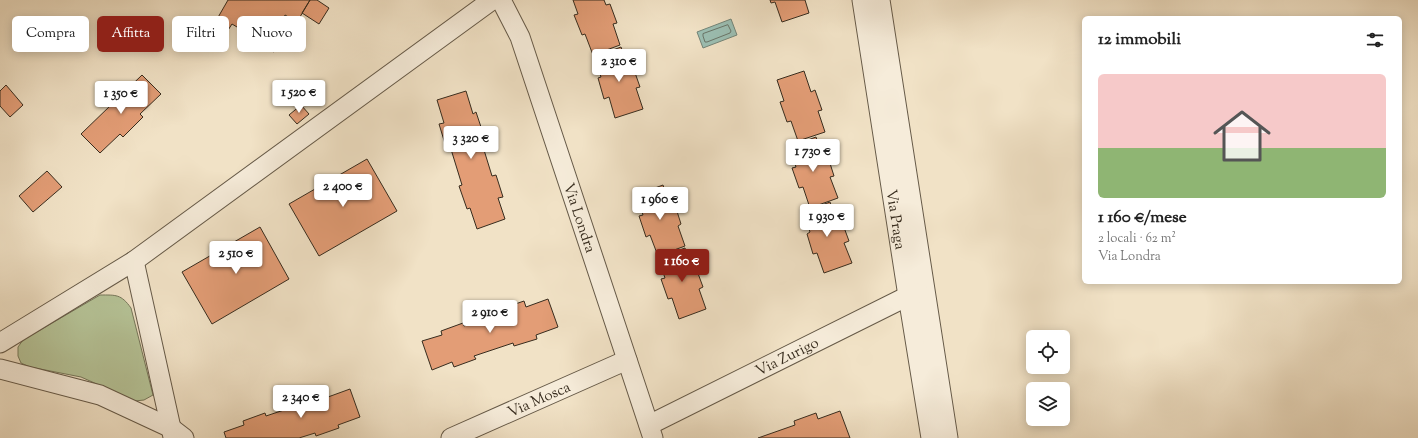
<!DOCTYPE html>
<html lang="it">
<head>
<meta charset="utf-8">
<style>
	body { margin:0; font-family:"Sorts Mill Goudy",serif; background:#f6f6f6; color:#222; height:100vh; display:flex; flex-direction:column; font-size:15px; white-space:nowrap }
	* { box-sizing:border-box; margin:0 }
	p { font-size:13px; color:#767676 }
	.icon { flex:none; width:22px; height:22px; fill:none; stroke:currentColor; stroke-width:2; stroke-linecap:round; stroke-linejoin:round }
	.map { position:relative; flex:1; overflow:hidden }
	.panel { position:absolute; left:1082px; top:16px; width:320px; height:268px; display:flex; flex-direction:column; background:#fff; border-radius:6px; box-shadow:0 2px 10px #0003 }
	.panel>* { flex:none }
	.hud { position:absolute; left:12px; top:16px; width:380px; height:36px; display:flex; gap:8px }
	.controls { position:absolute; left:1026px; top:330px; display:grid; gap:8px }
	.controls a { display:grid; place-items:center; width:44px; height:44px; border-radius:6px; background:#fff; box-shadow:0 2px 10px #0003; font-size:20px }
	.price { position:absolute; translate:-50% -34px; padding:0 9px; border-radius:4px; background:#fff; color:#222; font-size:13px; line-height:26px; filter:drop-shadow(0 1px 2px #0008) }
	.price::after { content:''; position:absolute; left:50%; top:24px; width:12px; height:9px; margin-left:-6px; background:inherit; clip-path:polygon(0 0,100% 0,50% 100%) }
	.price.on { background:#8f2418; color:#fff }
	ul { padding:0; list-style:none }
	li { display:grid; align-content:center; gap:8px; height:212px; padding:0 16px }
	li+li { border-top:1px solid #e0e0e0 }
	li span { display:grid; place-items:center; height:124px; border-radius:6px; color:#555 }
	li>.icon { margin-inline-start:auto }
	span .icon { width:72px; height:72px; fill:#fffc; stroke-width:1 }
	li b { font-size:17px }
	h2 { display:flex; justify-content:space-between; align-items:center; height:48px; padding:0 16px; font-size:17px }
	.chip { padding:0 14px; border-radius:6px; background:#fff; box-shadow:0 2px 10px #0003; font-size:14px; line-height:36px }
	.chip.on { background:#8f2418; color:#fff }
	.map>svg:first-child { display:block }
</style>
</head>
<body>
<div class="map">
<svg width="1418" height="438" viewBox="0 0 1418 438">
	<rect width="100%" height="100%" fill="#f1e2c6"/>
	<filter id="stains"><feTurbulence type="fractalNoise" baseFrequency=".005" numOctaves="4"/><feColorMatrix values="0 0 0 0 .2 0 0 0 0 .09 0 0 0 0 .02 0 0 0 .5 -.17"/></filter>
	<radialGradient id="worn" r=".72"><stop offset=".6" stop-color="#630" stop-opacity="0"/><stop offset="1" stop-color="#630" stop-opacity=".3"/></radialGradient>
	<!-- green -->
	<path fill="#b6c498" stroke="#76785b" d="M100 295C116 295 121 294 131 308L153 395 144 400 135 401 81 377 30 367 21 363 18 356V347L23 340Z"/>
	<!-- water -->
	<path fill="#9bbeb2" stroke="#738477" d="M731 19 737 35 703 48 697 32Z"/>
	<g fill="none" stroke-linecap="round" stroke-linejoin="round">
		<!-- shore -->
		<path stroke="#697568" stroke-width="1" d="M728 25 731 31 730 33 707 42H705L703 36V34Z"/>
	</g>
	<!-- building -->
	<path fill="#e39d76" stroke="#372c1e" d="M228 0H310L297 22 285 15 281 23 291 29 283 41 281 40 274 52 248 36 255 24 248 20 242 30 232 24 219 44 209 33Z
		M310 0H317L329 8 319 24 302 13Z
		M573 0H604L606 5 610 4 617 23 613 24 620 45 593 55 585 34 582 35 574 15 578 14Z
		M770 0H805L809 13 782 22 775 2 771 3Z
		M621 47 629 69 633 67 640 87 636 88 643 109 615 118 609 97 604 99 598 78 601 77 594 57Z
		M804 71 811 92 815 90 822 110 818 111 825 132 798 141 791 121 787 122 780 102 784 101 777 80Z
		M142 75 161 94 140 114 143 117 123 137 120 134 100 153 81 134Z
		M6 85 23 105 10 117 0 106V91Z
		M466 91 473 114 476 112 484 136 480 137 492 176 496 175 503 197 498 198 505 219 477 229 470 208 467 209 459 186 462 185 450 146 446 147 439 124 444 123 437 100Z
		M301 105 309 114 297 124 289 115Z
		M816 137 823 158 828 157 834 176 830 177 838 198 810 208 803 187 799 188 792 168 796 167 789 147Z
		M367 159 397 211 319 256 289 204Z
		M47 171 62 187 33 212 19 196Z
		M663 185 670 206 675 205 681 224 678 226 685 246 658 256 650 235 646 237 639 216 643 215 636 195Z
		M830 202 838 224 842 222 849 241 844 243 852 263 824 273 817 253 813 254 807 234 810 232 803 212Z
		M260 227 289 279 212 324 182 272Z
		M685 248 692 269 696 268 703 287 699 289 706 309 679 319 672 298 668 299 661 279 665 278 658 258Z
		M548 299 558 327 536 335 537 339 514 346 513 343 474 356 476 359 454 367 452 362 432 370 422 341 442 335 441 331 463 323 464 326 503 313 501 309 524 301 526 307Z
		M350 389 360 417 338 425 339 428 316 436 315 433 299 438H226L224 432 244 425 243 421 265 413 266 416 305 403 303 399 326 391 328 397Z
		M840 411 850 438H758L795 425 794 421 816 413 818 419Z"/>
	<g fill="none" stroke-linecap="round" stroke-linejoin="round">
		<!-- minor casing -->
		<g stroke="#665a48" stroke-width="21">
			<g id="minor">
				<path id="s1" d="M501 0 520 37 653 438"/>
				<path id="s2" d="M862 0 908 296 931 438"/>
				<path d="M880 0 948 438"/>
				<path d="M134 261 173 437"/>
				<path d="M0 343 134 261 492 0"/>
				<path d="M0 369 100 395 171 428 184 438"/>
				<path id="s3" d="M649 425 908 296 919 293"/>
				<path id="s4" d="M451 438 627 360"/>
			</g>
		</g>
		<!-- minor -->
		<use href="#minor" stroke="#f6ecda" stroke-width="19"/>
	</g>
	<g text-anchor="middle" stroke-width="3" stroke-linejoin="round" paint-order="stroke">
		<!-- street labels -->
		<g font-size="15" fill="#372c1e" stroke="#f6ecda">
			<text dy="5" stroke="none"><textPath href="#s1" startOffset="232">Via Londra</textPath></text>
			<text dy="5" stroke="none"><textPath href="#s2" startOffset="222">Via Praga</textPath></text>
			<text dy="5" stroke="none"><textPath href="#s3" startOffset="154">Via Zurigo</textPath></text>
			<text dy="5" stroke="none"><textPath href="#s4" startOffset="96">Via Mosca</textPath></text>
		</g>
	</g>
	<rect width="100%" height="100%" filter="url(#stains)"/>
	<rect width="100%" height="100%" fill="url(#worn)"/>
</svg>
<div class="controls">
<a><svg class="icon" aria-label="locate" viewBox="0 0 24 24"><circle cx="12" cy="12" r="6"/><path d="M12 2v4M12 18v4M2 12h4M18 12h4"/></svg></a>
<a><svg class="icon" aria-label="layers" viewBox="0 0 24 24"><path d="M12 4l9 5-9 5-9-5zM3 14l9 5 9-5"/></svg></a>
</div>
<b class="price" style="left:619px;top:83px">2 310 €</b>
<b class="price" style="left:299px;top:114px">1 520 €</b>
<b class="price" style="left:121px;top:115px">1 350 €</b>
<b class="price" style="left:471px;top:160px">3 320 €</b>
<b class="price" style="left:813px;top:173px">1 730 €</b>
<b class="price" style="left:343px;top:208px">2 400 €</b>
<b class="price" style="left:660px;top:221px">1 960 €</b>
<b class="price" style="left:827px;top:238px">1 930 €</b>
<b class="price" style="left:236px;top:275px">2 510 €</b>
<b class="price on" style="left:682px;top:283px">1 160 €</b>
<b class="price" style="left:490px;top:334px">2 910 €</b>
<b class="price" style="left:301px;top:419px">2 340 €</b>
<div class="hud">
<a class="chip">Compra</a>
<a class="chip on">Affitta</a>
<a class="chip">Filtri</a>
<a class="chip">Nuovo</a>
</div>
<section class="panel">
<h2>12 immobili<svg class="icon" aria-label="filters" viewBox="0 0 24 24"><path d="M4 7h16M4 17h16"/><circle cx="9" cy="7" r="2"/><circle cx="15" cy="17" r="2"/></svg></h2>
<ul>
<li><span style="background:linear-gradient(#f6c9c9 60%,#8fb573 0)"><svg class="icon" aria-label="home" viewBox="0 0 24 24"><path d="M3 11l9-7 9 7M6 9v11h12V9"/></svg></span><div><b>1 160 €/mese</b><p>2 locali · 62 m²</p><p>Via Londra</p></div></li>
</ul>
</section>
</div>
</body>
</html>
